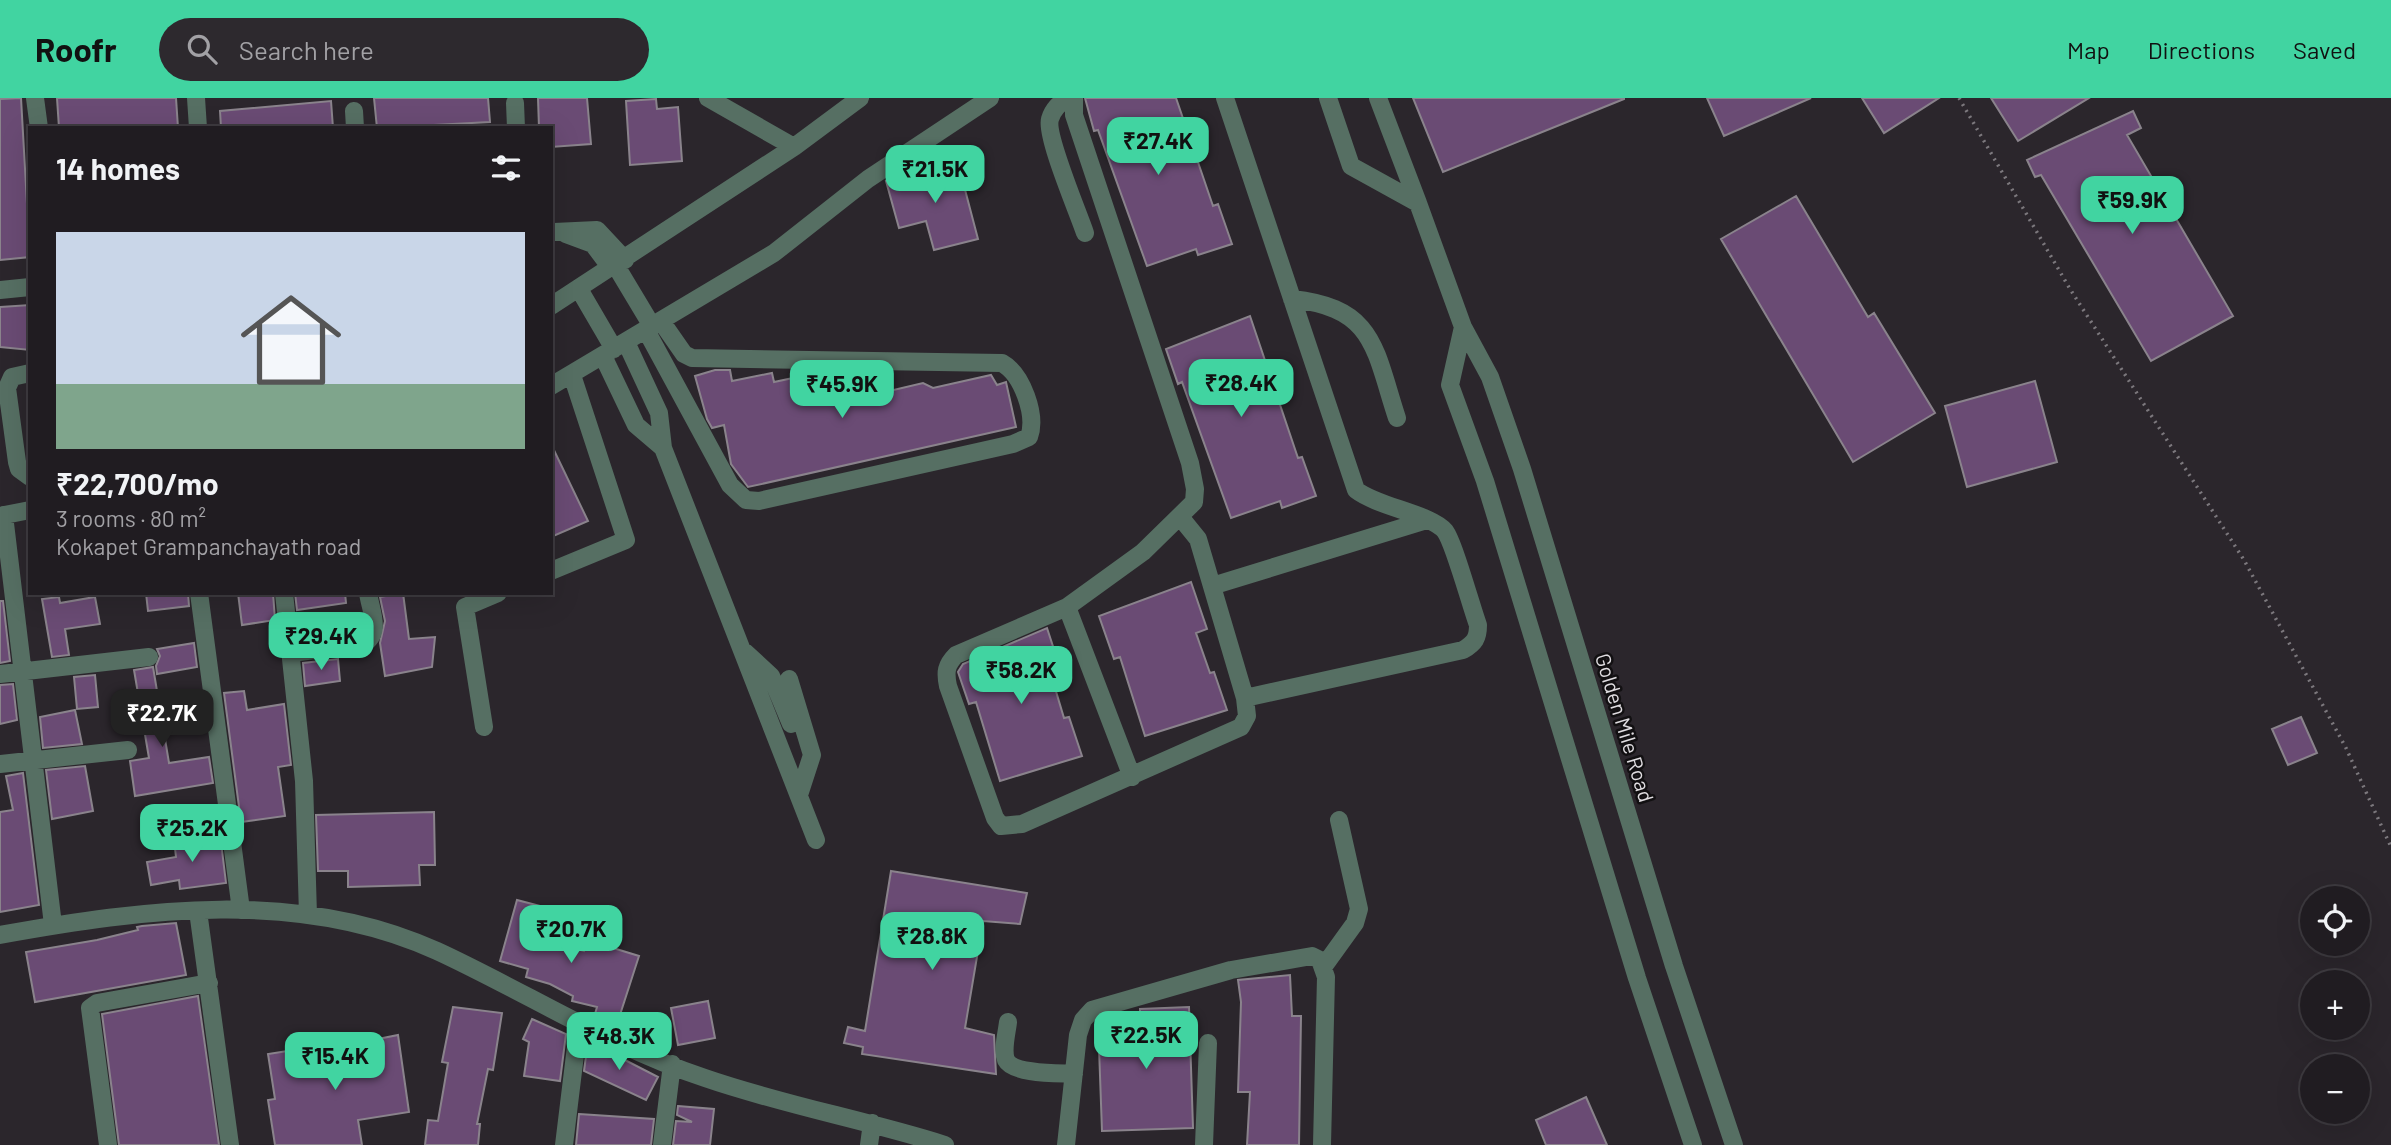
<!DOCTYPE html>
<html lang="en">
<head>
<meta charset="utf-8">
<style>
	body { margin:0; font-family:Barlow,sans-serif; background:#2d292e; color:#f1f3f6; height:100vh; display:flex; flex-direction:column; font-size:26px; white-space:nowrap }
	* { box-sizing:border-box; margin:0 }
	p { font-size:23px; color:#a2a1a5 }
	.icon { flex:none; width:38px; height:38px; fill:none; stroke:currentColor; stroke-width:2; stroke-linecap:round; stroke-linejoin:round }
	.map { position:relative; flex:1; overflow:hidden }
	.panel { position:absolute; left:28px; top:28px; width:525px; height:469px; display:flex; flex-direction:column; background:#201c21; border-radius:0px; box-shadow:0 7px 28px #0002,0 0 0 2px #3d3a3f }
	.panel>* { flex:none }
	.fabs { position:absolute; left:2300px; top:788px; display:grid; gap:14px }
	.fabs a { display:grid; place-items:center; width:70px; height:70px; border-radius:50%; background:#201c21; box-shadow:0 7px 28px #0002,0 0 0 2px #3d3a3f; font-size:35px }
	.price { position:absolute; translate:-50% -60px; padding:0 16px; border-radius:14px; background:#41d4a1; color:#111; font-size:23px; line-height:46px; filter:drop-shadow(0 2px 4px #0008) }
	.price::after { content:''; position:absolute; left:50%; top:42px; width:21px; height:16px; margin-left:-10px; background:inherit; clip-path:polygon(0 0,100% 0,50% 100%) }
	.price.selected { background:#222; color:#fff }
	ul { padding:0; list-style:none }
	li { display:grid; align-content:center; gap:14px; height:371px; padding:0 28px }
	li span { display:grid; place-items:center; height:217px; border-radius:0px; color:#555 }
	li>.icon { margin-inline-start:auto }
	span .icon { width:126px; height:126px; fill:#fffc; stroke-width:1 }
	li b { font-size:30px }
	h2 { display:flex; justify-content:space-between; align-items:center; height:84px; padding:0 28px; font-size:30px }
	header { display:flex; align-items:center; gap:42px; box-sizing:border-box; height:98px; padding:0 35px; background:#41d4a1; color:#111 }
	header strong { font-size:33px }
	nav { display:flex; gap:38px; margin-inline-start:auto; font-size:24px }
	.search { width:490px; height:63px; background:#2d292e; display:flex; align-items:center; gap:18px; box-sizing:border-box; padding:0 24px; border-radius:38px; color:#a2a1a5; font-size:26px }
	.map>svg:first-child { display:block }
</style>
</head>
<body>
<header>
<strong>Roofr</strong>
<div class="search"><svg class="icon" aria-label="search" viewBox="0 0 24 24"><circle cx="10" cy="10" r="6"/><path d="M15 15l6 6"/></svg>Search here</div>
<nav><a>Map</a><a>Directions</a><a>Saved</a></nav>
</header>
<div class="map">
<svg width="2391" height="1047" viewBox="0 0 2391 1047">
	<rect width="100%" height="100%" fill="#2b262c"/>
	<!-- building -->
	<path fill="#6a4b74" stroke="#8a838c" stroke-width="2" d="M21 0 30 159 0 162V1Z
		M57 0H176L178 30H59Z
		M374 0H488L490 24 377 30Z
		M538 0H587L591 46 551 49V30H539Z
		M1085 0H1176L1213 108 1218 106 1232 146 1198 157 1196 151 1147 168 1098 32 1094 33Z
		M1413 0H1624V1L1443 74Z
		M1707 0H1811L1724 38Z
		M1862 0H1939L1884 35Z
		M1991 0H2089L2018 43Z
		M656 1 657 11 678 9 682 63 630 67 626 3Z
		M331 3 333 30H221L220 13Z
		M2133 13 2141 30 2127 37 2233 218 2151 263 2041 77 2035 79 2027 62Z
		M958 65 978 141 934 152 926 123 899 130 886 83Z
		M1796 98 1868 219 1874 215 1935 315 1853 364 1721 141Z
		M30 207V252L0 249V209Z
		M1250 218 1298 360 1302 359 1316 398 1282 410 1280 403 1231 420 1182 284 1178 286 1166 251Z
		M715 272H730L732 283 772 275 774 284 812 276 814 285 856 275 863 279 868 298 923 285 933 290 991 277 997 287 1006 284 1016 329 748 389 731 366 724 327 712 330 707 321 695 278Z
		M2035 283 2057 364 1967 389 1945 308Z
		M551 346 588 423 551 439Z
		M1191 484 1207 531 1196 535 1210 575 1214 574 1227 612 1145 638 1120 559 1114 561 1099 518Z
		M146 495H188L189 508 148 513Z
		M238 495H273L275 522 242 527Z
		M295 495H345L346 505 297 512Z
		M403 495 409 541 435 539 432 569 385 578 380 545 385 523 380 499Z
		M59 499 60 505 95 499 100 526 65 531 69 557 52 559 42 501Z
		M0 503H3L10 563 0 565Z
		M1047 530 1062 576 1052 580 1064 620 1069 619 1082 658 1000 683 976 604 969 606 958 574 963 566Z
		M194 545 197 569 157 576 156 568 160 558 157 551Z
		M338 561 340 583 305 588 303 565Z
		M153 569 169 665 209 659 213 685 135 698 130 663 149 660 134 572Z
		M95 577 98 609 77 611 74 579Z
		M13 586 17 622 0 626V587Z
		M244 593 247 612 284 606 291 667 278 669 285 718 241 724 224 595Z
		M75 612 82 646 43 650 40 619Z
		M2301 619 2317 655 2288 667 2272 631Z
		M85 668 93 713 52 721 46 672Z
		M23 675 39 807 0 814V714L13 712 6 678Z
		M434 714 435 767H419L420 787 348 789V773H318L316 717Z
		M220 736 226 785 180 791 179 782 151 787 147 764 176 759 174 742Z
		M891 773 1027 795 1020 826 983 823 965 930 994 937 996 976 862 956 863 949 844 945 848 929 865 933Z
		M517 802 540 808 531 838 584 853 587 842 639 858 618 923 595 916 597 909 572 903 573 898 550 886 526 879 528 871 500 863Z
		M176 825 186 877 35 904 26 854 97 842 138 832 137 829 142 828Z
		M1290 877 1292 918H1301L1299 1047H1247L1250 994H1238L1241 904 1238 882Z
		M198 898 219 1047H119L102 916Z
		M708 903 715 940 678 947 671 910Z
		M453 909 502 915 493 972 488 971 477 1026H480L478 1047H425L428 1022 438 1023 448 965 442 964Z
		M1189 909 1193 1030 1102 1033 1098 922 1140 920V911Z
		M532 921 566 936 560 983 524 978 529 944 523 941Z
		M398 937 409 1014 358 1022 362 1047H275L268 1002 275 1001 268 956 307 950 308 955Z
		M588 943 658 979 646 1002 584 973Z
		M1586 999 1607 1047H1546L1536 1022Z
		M678 1008 714 1011 710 1047H673L676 1023 692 1024 677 1017Z
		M579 1016 654 1021 651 1047H576Z"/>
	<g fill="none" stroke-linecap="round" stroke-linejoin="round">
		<!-- path -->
		<path stroke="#7c787d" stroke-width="3.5" stroke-dasharray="2 5" stroke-linecap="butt" d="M1959 0 2070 191 2244 462 2346 650 2391 749"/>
		<!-- minor -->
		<path stroke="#566f63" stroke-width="18" d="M35 0 39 30
			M196 0 198 30
			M708 0 794 49
			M1067 0C1059 6 1053 11 1050 21 1045 37 1078 114 1085 135
			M1074 0V17L1190 365 1195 391 1194 404 1143 454 1067 509 956 557C946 567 945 574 948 588L995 720 1001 728 1022 726 1241 629 1247 618 1245 600 1198 441 1181 420
			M1225 0 1356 392C1378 409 1431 416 1445 433 1454 445 1471 508 1478 527 1478 540 1475 545 1463 552L1245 600
			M1328 0 1351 68 1418 105 1378 0
			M515 5 516 30
			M354 13 355 30
			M1418 105 1463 229 1490 279 1522 371 1674 868 1734 1047
			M554 134 597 132 625 162
			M566 136 593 146 611 170
			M616 168 652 228
			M579 191 614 251
			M0 192 30 189
			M1292 201C1375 210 1374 250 1397 320
			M551 208 794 49 860 0
			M1463 229 1450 287 1485 383 1637 880 1693 1047
			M646 232 730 387 746 402 759 403 1013 346 1029 339C1037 317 1022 276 1002 265L692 260 684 256 661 223
			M626 244 659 315 663 350 816 742
			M603 258 636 327 663 350
			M30 275 12 279 7 290 17 364 19 371 30 379
			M551 288 774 155 868 81 990 0
			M4 417 53 827
			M0 418 30 412
			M551 473 626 442 572 277
			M1212 488 1427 422
			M199 495 241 812
			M284 495 304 683 308 817
			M1067 509 1132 679
			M745 554 771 578 791 626
			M291 555 363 546C382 535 371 514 368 495
			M0 576 149 559
			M789 581 812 657 799 697
			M484 629 465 509 498 495
			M0 666 128 652
			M198 813 230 1047
			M0 837C144 811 299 790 437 853 526 894 611 949 705 980 783 1007 866 1022 945 1047
			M1324 868 1355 825 1359 811 1339 722
			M1008 924C1007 934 1002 952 1006 962 1013 976 1058 975 1074 976
			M108 1047 90 910 97 905 209 885
			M564 1047 579 924
			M662 1047 672 966
			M869 1047 872 1025
			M1066 1047 1078 937 1083 922 1092 912 1231 872 1312 858 1320 862 1326 879 1322 1047
			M1204 1047 1208 945"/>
	</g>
	<g text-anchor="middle" stroke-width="5" stroke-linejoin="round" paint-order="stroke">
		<!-- street labels -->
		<g font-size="21" fill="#e0dde1" stroke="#121012">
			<text transform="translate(1624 630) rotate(73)" y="7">Golden Mile Road</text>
		</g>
	</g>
</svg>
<div class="fabs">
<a><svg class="icon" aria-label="locate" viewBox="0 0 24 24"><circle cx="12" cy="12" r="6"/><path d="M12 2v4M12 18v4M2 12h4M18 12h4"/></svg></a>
<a>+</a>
<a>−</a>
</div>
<b class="price" style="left:1158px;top:79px">₹27.4K</b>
<b class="price" style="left:935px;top:107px">₹21.5K</b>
<b class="price" style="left:2132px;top:138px">₹59.9K</b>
<b class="price" style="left:1241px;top:321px">₹28.4K</b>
<b class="price" style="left:842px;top:322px">₹45.9K</b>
<b class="price" style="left:321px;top:574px">₹29.4K</b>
<b class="price" style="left:1021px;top:608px">₹58.2K</b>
<b class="price selected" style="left:162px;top:651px">₹22.7K</b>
<b class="price" style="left:192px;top:766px">₹25.2K</b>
<b class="price" style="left:571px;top:867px">₹20.7K</b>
<b class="price" style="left:932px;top:874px">₹28.8K</b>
<b class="price" style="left:1146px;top:973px">₹22.5K</b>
<b class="price" style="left:619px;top:974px">₹48.3K</b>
<b class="price" style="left:335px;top:994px">₹15.4K</b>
<section class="panel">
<h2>14 homes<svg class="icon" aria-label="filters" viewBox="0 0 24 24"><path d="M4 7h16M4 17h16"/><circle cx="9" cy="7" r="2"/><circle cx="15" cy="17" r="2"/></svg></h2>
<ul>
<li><span style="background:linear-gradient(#c9d6e8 70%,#7fa58c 0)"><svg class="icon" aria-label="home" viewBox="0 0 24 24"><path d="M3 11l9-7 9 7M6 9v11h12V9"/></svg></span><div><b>₹22,700/mo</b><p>3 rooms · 80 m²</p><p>Kokapet Grampanchayath road</p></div></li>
</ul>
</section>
</div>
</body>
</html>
